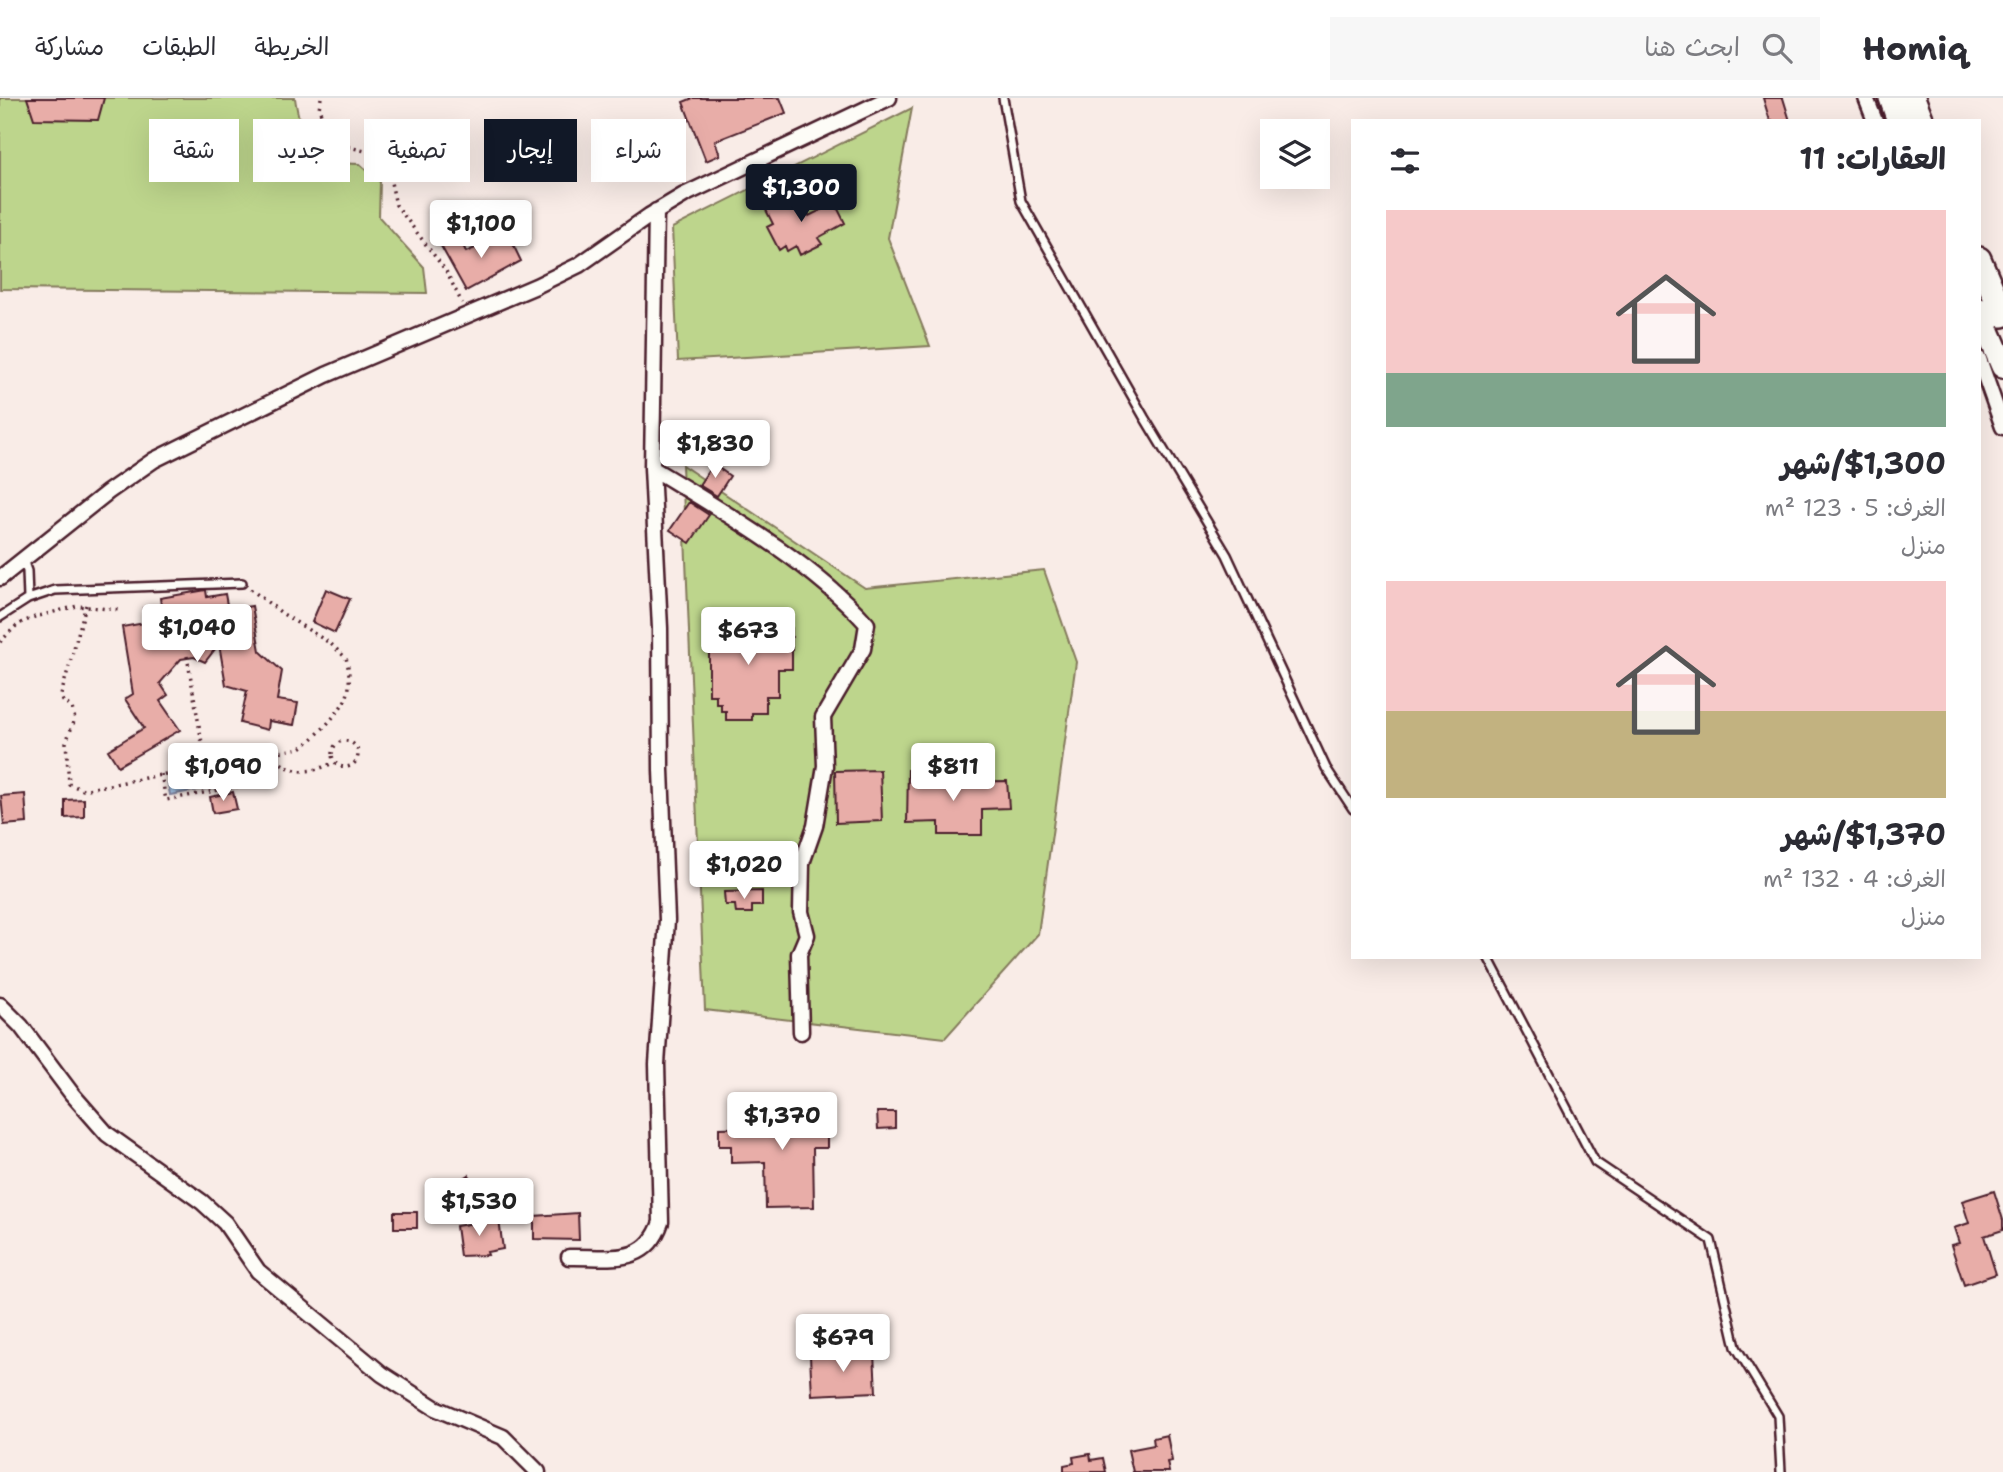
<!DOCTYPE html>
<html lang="ar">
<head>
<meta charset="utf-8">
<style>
	body { margin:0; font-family:"Shantell Sans","Playpen Sans Arabic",sans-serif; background:#f7f7f7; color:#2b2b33; direction:rtl; height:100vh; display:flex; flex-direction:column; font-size:26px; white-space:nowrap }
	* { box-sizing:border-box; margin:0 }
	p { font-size:23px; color:#7c7c81 }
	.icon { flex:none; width:38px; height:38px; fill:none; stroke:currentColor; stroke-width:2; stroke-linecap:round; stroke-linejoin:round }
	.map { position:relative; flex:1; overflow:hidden; direction:ltr }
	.details { position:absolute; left:1351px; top:21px; width:630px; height:840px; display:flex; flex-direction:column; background:#fff; border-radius:0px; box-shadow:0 7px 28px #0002; direction:rtl }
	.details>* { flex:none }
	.top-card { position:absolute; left:21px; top:21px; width:665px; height:63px; direction:rtl; display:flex; gap:14px }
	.buttons { position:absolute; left:1260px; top:21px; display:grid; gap:14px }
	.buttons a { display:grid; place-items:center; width:70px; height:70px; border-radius:0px; background:#fff; box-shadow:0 7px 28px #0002; font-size:35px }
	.price { position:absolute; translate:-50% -60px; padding:0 16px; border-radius:7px; background:#fff; color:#222; font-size:23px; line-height:46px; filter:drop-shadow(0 2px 4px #0008) }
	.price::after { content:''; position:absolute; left:50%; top:42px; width:21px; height:16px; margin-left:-10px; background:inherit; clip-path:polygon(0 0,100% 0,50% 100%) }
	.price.current { background:#111827; color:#fff }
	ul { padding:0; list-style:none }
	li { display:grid; align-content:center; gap:14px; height:371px; padding:0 35px }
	li span { display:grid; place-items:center; height:217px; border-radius:0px; color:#555 }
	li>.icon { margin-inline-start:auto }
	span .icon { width:126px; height:126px; fill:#fffc; stroke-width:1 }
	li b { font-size:30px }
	h2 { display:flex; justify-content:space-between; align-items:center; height:84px; padding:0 35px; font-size:30px }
	.tag { padding:0 24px; border-radius:0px; background:#fff; box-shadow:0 7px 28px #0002; font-size:24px; line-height:63px }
	.tag.current { background:#111827; color:#fff }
	header { display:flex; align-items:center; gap:42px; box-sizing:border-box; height:98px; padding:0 35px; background:#fff; border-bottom:2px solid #e1e1e2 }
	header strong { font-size:33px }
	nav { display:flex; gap:38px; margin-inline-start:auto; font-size:24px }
	.search { width:490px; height:63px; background:#f7f7f7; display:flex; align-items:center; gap:18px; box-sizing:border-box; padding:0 24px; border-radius:0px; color:#7c7c81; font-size:26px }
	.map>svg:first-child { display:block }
</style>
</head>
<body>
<header>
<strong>Homiq</strong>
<div class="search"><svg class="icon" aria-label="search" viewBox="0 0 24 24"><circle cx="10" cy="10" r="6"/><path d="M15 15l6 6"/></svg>ابحث هنا</div>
<nav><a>الخريطة</a><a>الطبقات</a><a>مشاركة</a></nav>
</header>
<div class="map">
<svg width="2003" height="1374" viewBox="0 0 2003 1374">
	<rect width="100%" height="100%" fill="#f9ece7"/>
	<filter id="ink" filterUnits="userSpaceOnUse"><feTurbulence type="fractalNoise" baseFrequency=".0143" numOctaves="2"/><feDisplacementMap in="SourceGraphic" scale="14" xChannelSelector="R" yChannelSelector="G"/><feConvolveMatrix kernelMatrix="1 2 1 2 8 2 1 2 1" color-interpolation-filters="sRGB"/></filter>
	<g filter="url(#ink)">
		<!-- green -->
		<path fill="#bdd58c" stroke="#847a5c" stroke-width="2" d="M0 0H295C298 24 307 40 307 64L360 66 380 84 379 119 424 169 427 195 0 191Z
			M912 10 888 140 930 248 678 263 672 130Z
			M682 367 865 490 1044 472 1076 564 1038 836 945 940 705 912Z"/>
		<!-- water -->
		<path fill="#b0d3f8" stroke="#878ba6" stroke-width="2" d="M243 672 245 683 170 697 168 685Z"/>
		<!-- building -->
		<path fill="#e8ada8" stroke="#4a1f2b" stroke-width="2" d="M27 0H104L98 22 34 21Z
			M693 0H780L786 15 715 43 720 57 706 63 683 4Z
			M1763 0H1783L1790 23H1770Z
			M798 94 809 118 835 105 845 125 818 140 822 146 800 157 796 148 787 153 785 148 779 152 767 129 773 126 765 110Z
			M508 136 521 163 466 193 441 148 460 140 466 154Z
			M713 366 730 378 717 398 699 387Z
			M689 404 709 417 690 445 670 432Z
			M326 491 350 501 335 535 312 524Z
			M206 492 207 499 225 496 228 512 252 508 260 553 282 573 277 602 298 605 294 627 269 623 268 632 240 625 247 593 226 587 219 546 205 564 194 559 181 561 160 585 168 597 160 603 180 632 118 668 108 652 144 630 125 601 133 596 122 529 145 525 143 510 161 507 160 500Z
			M728 520H759V530H792V571H778V598H766V615H752V622H726V613H721V606H716V597H709V551H717V534H728Z
			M880 672 882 723 836 725 835 673Z
			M908 672H930L931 684 1007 683 1009 710 982 711V737H939V724L907 725Z
			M233 694 237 711 213 715 210 699Z
			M25 696 27 725 4 727 1 698Z
			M84 701V719L65 720V702Z
			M762 793V808H752V815H736L735 807H725L724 794Z
			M793 1008V1013L831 1012V1034H827V1050H813L814 1109 766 1110 765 1064 731 1065V1048H719V1030L758 1029 757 1020H764V1009Z
			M877 1014H895V1030L878 1031Z
			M469 1077 477 1090 460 1101 452 1088Z
			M1994 1093 2003 1122V1132L1984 1138 1996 1176 1964 1187 1951 1147 1959 1145 1954 1130 1969 1125 1962 1103Z
			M394 1114H417V1130H394Z
			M578 1115 579 1142 534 1141V1118Z
			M492 1122H499L503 1151 487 1154 488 1157 460 1158 456 1128Z
			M874 1255 876 1294 812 1297 810 1258Z
			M1167 1337 1172 1363 1167 1364 1169 1374H1133L1128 1352 1154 1347 1153 1340Z
			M1090 1356 1091 1362 1103 1360 1106 1374H1064V1367L1074 1365 1073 1359Z"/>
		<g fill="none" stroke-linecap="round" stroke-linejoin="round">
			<!-- service casing -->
			<g stroke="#4a1f2b" stroke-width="12">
				<path id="service" d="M1003 0 1021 103 1144 319 1227 457 1326 670 1353 711
					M23 462 27 473 28 501
					M0 519 28 501 55 492 242 485
					M1488 859 1595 1064 1711 1142 1736 1249 1778 1318 1781 1374"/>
			</g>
			<!-- minor casing -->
			<g stroke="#4a1f2b" stroke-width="19">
				<path id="minor" d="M1866 0 1875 23
					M1979 261 2003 329
					M652 370C724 414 810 463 867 526L863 551 823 619 825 668 815 728 802 765 801 814 807 837 799 856 801 934
					M0 480 108 394 154 362 326 277 536 188 579 167 649 118 684 97 889 0
					M0 907 21 928 72 996 107 1036 202 1104 225 1125 258 1173 382 1276 435 1310 503 1339 538 1374
					M569 1159C609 1158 646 1169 661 1124L657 966 667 822 661 672 660 530 652 370 656 113"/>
			</g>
			<!-- trunk casing -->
			<g stroke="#4a1f2b" stroke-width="28">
				<path id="trunk" d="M1891 0 1899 23
					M1913 0 1922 23
					M1979 161 2003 217
					M1979 212 2003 268"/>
			</g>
			<!-- path -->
			<path stroke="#4a1f2b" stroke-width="3.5" stroke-dasharray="2 5" stroke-linecap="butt" d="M321 0 319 10 329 40 337 46 373 55 383 64 388 71 396 107 446 173 462 205
				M86 507 61 597 63 603 72 610 75 621 66 644 69 686 83 692 300 650C313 643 342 612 347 598 351 587 349 570 346 560L331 546 283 516 249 490
				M0 544 18 526 35 519 77 508 120 512
				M187 558 206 668
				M332 656a13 13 0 1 1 26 0a13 13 0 1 1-26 0Z
				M271 656C289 677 311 677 334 664
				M161 676 166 702 251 686 246 661"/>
			<!-- service -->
			<use href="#service" stroke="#fdfcf7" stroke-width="7"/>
			<!-- minor -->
			<use href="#minor" stroke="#fdfcf7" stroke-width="14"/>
			<!-- trunk -->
			<use href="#trunk" stroke="#fdfcf7" stroke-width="23"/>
		</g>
	</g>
</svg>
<div class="buttons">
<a><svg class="icon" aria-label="layers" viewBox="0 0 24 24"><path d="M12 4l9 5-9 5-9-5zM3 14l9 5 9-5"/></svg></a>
</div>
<b class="price current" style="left:801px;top:126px">$1,300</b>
<b class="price" style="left:481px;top:162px">$1,100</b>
<b class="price" style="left:715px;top:382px">$1,830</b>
<b class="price" style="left:197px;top:566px">$1,040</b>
<b class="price" style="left:748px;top:569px">$673</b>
<b class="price" style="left:223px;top:705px">$1,090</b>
<b class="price" style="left:953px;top:705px">$811</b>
<b class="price" style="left:744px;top:803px">$1,020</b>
<b class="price" style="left:782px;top:1054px">$1,370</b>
<b class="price" style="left:479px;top:1140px">$1,530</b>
<b class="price" style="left:843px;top:1276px">$679</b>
<div class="top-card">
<a class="tag">شراء</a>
<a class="tag current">إيجار</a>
<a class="tag">تصفية</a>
<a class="tag">جديد</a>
<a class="tag">شقة</a>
</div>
<section class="details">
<h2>العقارات: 11<svg class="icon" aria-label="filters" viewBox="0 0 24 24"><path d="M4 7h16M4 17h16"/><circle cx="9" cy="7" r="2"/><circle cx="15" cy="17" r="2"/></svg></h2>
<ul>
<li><span style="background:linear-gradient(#f6c9c9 75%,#7fa58c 0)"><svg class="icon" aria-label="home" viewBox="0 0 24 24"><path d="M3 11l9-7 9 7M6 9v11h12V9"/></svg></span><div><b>$1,300/شهر</b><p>الغرف: 5 · 123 m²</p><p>منزل</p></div></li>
<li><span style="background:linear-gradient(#f6c9c9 60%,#c2b280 0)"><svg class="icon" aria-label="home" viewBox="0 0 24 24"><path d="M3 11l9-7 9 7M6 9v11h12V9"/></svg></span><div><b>$1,370/شهر</b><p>الغرف: 4 · 132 m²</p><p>منزل</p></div></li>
</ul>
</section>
</div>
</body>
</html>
